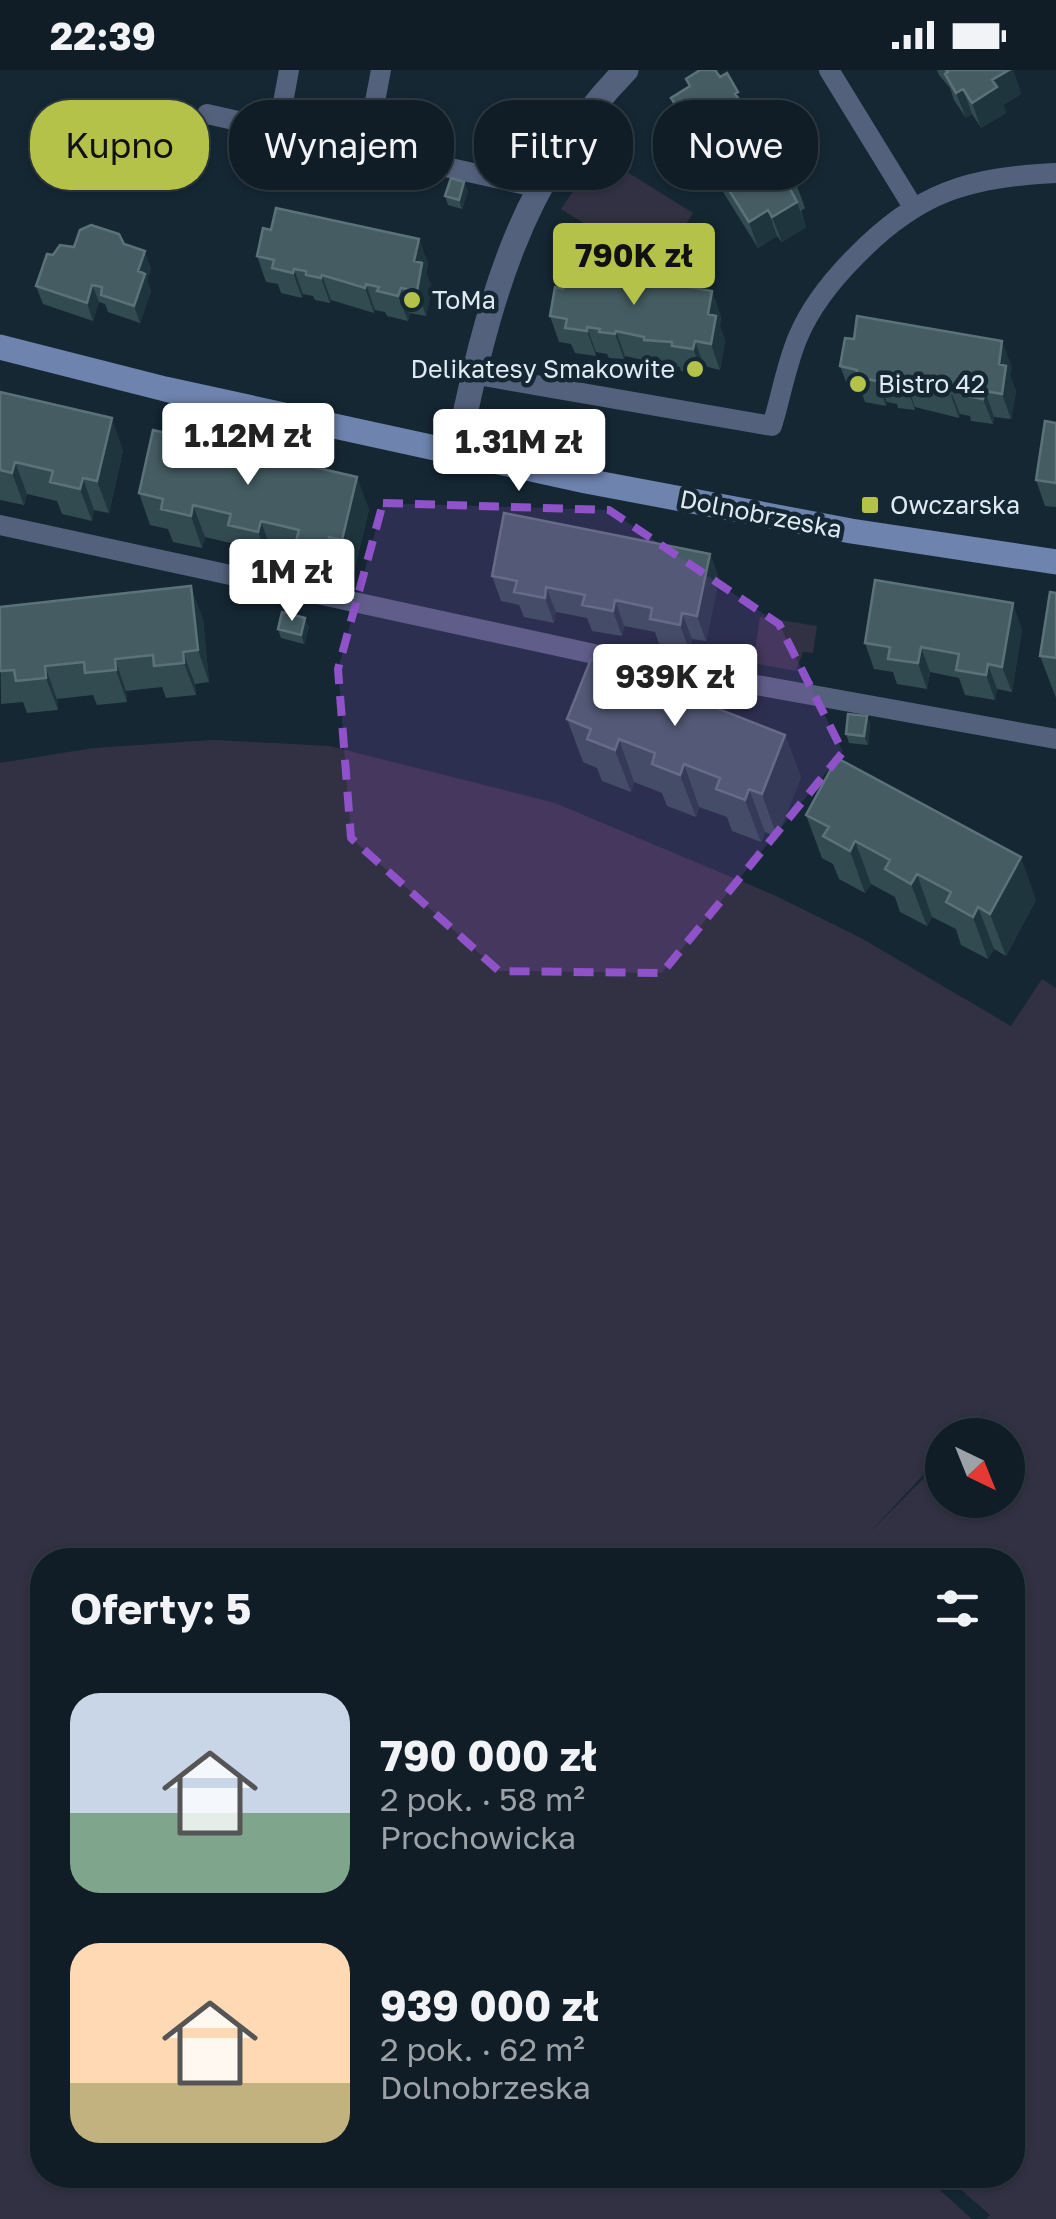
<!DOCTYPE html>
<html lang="pl">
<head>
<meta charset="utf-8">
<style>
	body { margin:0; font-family:"Golos Text",sans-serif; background:#1e2a32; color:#f1f3f6; height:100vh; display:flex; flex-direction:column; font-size:38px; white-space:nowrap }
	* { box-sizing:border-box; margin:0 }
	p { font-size:32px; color:#9ca2a7 }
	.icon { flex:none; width:55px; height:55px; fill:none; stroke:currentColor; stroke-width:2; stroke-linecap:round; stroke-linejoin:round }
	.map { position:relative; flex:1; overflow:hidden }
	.details { position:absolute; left:30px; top:1478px; width:995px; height:640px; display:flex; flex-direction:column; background:#101d26; border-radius:40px; box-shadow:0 2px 8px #0004,0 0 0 2px #303b43 }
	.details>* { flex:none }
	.guide { position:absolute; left:30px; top:30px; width:998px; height:90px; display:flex; gap:20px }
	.needle { width:65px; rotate:137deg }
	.controls { position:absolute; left:925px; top:1348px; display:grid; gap:20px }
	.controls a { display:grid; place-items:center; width:100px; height:100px; border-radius:50%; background:#101d26; box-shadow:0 2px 8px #0004,0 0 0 2px #303b43; font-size:50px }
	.price { position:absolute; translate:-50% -85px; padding:0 22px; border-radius:10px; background:#fff; color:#222; font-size:32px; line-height:65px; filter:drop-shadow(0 2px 5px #0008) }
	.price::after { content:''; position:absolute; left:50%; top:60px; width:30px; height:22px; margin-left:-15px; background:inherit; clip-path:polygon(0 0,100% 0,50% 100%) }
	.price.on { background:#b4c24a; color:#111 }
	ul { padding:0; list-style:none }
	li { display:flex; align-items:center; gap:30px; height:250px; padding:0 40px }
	li span { display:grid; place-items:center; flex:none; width:280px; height:200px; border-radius:30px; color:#555 }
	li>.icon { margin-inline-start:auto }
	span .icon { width:120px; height:120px; fill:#fffc; stroke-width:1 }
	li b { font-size:42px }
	h2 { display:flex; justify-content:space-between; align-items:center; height:120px; padding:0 40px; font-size:42px }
	.chip { padding:0 35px; border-radius:40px; background:#101d26; box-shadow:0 2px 8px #0004,0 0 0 2px #303b43; font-size:35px; line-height:90px }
	.chip.on { background:#b4c24a; color:#111 }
	.status { display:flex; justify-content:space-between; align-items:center; height:70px; padding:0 50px; background:#101d26; direction:ltr }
	.status svg { height:28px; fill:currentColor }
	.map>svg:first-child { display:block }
</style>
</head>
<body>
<div class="status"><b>22:39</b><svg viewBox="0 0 49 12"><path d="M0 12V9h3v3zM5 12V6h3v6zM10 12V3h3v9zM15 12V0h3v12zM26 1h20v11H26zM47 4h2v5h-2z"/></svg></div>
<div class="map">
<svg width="1056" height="2149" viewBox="0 0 1056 2149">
	<rect width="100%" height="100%" fill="#152733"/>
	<!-- green -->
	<path fill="#323143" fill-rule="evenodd" d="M598 84 693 143 658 200 561 139Z
		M760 547 817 556 813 583 803 582 796 601 753 593Z
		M213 670 330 676 555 733 774 825 861 868 1011 956 1042 909 1056 918V2149H985L990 2145 944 2105H1012V1490H42V2105H923L972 2149H0V693L93 678ZM989 1338 965 1365H1008V1430H942V1390L869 1463 942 1385V1365H962Z"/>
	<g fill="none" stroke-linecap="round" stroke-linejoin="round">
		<!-- lane -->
		<path stroke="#54617c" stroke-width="20" d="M829 0 913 137
			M207 44 540 118
			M278 60 289 0
			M366 79 381 0
			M472 304 772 356C781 327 786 295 798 267 811 236 832 210 856 186 918 122 969 107 1056 103
			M0 455 640 594 1056 669"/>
		<!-- street -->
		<path stroke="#54617c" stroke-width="25" d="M457 382C487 237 518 110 626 0"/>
		<!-- secondary -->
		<path stroke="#6e83ae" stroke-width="25" d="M0 277 165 319 586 411 851 461 1056 492"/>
	</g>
	<!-- wall -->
	<path fill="#324b51" d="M937 0H1013L1021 24 1003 35 1006 43 981 58 972 44 966 48 954 30 950 18 939 5Z
		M720 7 753 47 759 63 780 97 796 113 805 138 801 141 806 157 782 172 777 166 758 178 680 53 671 28 689 16 686 9Z
		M468 121 462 139 448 135 445 126Z
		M271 160 419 169 428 194 426 203 432 218 426 246 410 243 408 251 387 246 385 242 375 240 374 243 331 230 330 233 315 230 313 226 303 224 302 228 281 223 278 214 266 212 257 186Z
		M124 174 151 199 147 210 151 221 140 253 108 242 105 234 99 232 93 251 43 234 36 216 74 177Z
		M712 221 721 247 720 256 725 271 720 300 704 296 703 304 681 301 680 297 653 295 652 292 625 286 624 289 609 288 607 284 596 282V286L575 283 571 274 559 272 550 246Z
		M840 296 1012 297 1010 306 1016 321 1011 349 994 347 993 354 971 351 970 346 960 344 959 348 915 337V340L898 338 897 334 887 332 886 336 865 332 862 324 850 322Z
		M0 322 123 380 109 443 94 440 92 451 62 444 57 431 27 424 24 435 0 430Z
		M1056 353V437L1045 436 1036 410Z
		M139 423 369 439 354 502 340 499 338 510 308 503 303 490 272 483 270 494 240 487 235 474 205 467 202 478 173 472 168 459 150 455Z
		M710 484 719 509 706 571 692 569 689 580 659 574 655 562 624 556 622 566 592 561 587 548 556 542 554 553 524 547 519 535 501 531 492 506Z
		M1056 523V628L1040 586Z
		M0 537 203 549 209 612 195 614 196 625 166 628 162 617 126 621 127 632 97 635 93 625 57 629 58 640 27 643 23 632 1 634Z
		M309 557 304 574 281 568 278 559Z
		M1022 559 1012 622 997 619 995 630 965 625 959 608 930 602 927 619 897 614 893 602 874 599 865 573Z
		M867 646 870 655 868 675 849 673 846 664Z
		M567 649 785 665 801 707 777 767 765 762 761 772 732 761 727 747 699 737 696 747 667 736 662 723 634 712 631 722 602 711 597 698 583 692Z
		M806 745 1036 830 1006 886 994 879 988 889 961 875 956 859 932 847 927 856 900 842 895 827 871 814 865 823 839 809 833 794 822 788Z"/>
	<!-- shaded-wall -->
	<path fill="#1f353e" d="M1009 0H1013L1021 24 1003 35 1006 43 981 58 972 33 992 10Z
		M963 19 972 44 966 48 956 23Z
		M464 112 468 121 462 139 459 130Z
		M797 132 806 157 782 172 772 147Z
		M768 140 777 166 758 178 749 152Z
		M419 169 428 194 426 203 432 218 426 246 417 221 414 191Z
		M145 181 151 199 147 210 151 221 140 253 134 236 138 201Z
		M294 199 303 224 302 228 293 203Z
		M322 205 331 230 330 233 321 208Z
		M366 214 375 240 374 243 365 218Z
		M92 215 99 232 93 251 87 233Z
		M401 218 410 243 408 251 398 226Z
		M712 221 721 247 720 256 725 271 720 300 711 274 708 244Z
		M587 257 596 282V286L587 261Z
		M616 261 625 286 624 289 615 264Z
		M695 271 704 296 703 304 693 279Z
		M1002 271 1012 297 1010 306 1016 321 1011 349 1002 324 999 294Z
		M878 307 887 332 886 336 877 311Z
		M906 312 915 337V340L906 315Z
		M950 319 960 344 959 348 950 323Z
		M985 321 994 347 993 354 983 329Z
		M112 348 123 380 109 443 97 411Z
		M15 392 27 424 24 435 12 403Z
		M357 407 369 439 354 502 342 470Z
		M83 408 94 440 92 451 80 419Z
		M193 435 205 467 202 478 191 446Z
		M261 451 272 483 270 494 258 462Z
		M329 467 340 499 338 510 326 478Z
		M710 484 719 509 706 571 697 546Z
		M191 516 203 549 209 612 198 580Z
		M546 517 556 542 554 553 545 528Z
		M615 530 624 556 622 566 613 541Z
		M1013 533 1022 559 1012 622 1002 597Z
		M682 543 692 569 689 580 680 555Z
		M305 548 309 557 304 574 301 565Z
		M921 577 930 602 927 619 918 593Z
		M183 582 195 614 196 625 184 593Z
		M115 589 126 621 127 632 116 600Z
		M988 594 997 619 995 630 986 605Z
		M45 596 57 629 58 640 46 608Z
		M867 646 870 655 868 675 864 666Z
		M785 665 801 707 777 767 762 724Z
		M619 669 634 712 631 722 615 680Z
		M684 694 699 737 696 747 680 705Z
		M749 719 765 762 761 772 745 730Z
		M855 771 871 814 865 823 850 781Z
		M1021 787 1036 830 1006 886 990 844Z
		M917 804 932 847 927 856 911 814Z
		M978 837 994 879 988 889 973 847Z"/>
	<!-- building -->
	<path fill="#445c62" stroke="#5c7279" stroke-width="2.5" d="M700 0H715L720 7 727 3 738 22 735 24 753 47 750 48 765 73 768 71 780 97 784 95 796 113 789 117 797 132 772 147 768 140 749 152 671 28 690 16 686 9Z
		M946 0H1009L992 10 997 17 972 33 963 19 956 23 945 4 948 2Z
		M451 108 464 112 459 130 445 126Z
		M276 138 419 169 414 191 422 193 417 221 401 218 398 226 377 221 379 217 366 214 365 218 322 205 321 208 306 205V201L294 199 293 203 272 198 274 190 257 186 263 158 271 160Z
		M91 155 119 164 124 174 145 181 138 201 145 204 134 236 101 225 102 217 92 215 87 233 36 216 47 184 53 185 60 175 74 177 80 160Z
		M567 196 712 221 708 244 716 246 711 274 695 271 693 279 672 276V272L644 270V267L616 261 615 264 599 262 600 259 587 257V261L565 258 567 249 550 246 555 217 563 219Z
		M857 246 1002 271 999 294 1006 296 1002 324 985 321 983 329 962 325 963 321 950 319V323L906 312V315L889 312 890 309 878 307 877 311 856 307 857 300 840 296 845 268 854 269Z
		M0 322 112 348 97 411 83 408 80 419 50 412 53 401 15 392 12 403 0 400Z
		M1045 351 1056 353V413L1036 410Z
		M153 360 357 407 342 470 329 467 326 478 296 471 299 460 261 451 258 462 228 455 231 444 193 435 191 446 161 439 163 429 139 423Z
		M504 443 710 484 697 546 682 543 680 555 650 549 652 538 615 530 613 541 582 535 585 525 546 517 545 528 514 522 517 511 492 506Z
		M875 510 1013 533 1002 597 988 594 986 605 956 600 959 584 921 577 918 593 888 589 890 577 865 573Z
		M191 516 198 580 183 582 184 593 154 596 153 585 115 589 116 600 85 603 84 592 45 596 46 608 16 611 14 600 0 601V537Z
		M1050 522 1056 523V588L1040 586Z
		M282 542 305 548 301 565 278 559Z
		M591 589 785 665 762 724 749 719 745 730 716 719 720 708 684 694 680 705 652 694 655 683 619 669 615 680 587 669 591 659 567 649Z
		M848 644 867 646 864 666 846 664Z
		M837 688 1021 787 990 844 978 837 973 847 946 832 951 822 917 804 911 814 885 799 890 790 855 771 850 781 823 766 829 757 806 745Z"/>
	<!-- marked area -->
	<path fill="#8f52c9" fill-opacity="0.2" stroke="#8f52c9" stroke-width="8" stroke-dasharray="20 12" stroke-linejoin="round" d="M383 433 609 440 779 554 843 682 662 903 499 901 351 768 338 599Z"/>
	<!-- markers -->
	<g fill="#b4c24a" stroke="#152733" stroke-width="4">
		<circle cx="412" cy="230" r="10"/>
		<circle cx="695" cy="299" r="10"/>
		<circle cx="858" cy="314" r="10"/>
		<rect x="860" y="425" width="20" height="20" rx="5"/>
	</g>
	<g text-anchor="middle" stroke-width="9" stroke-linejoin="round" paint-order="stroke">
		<!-- poi labels -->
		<g font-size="25" fill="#dee9f2" stroke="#152733" text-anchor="start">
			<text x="432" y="239">ToMa</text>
			<text x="675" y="308" text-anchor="end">Delikatesy Smakowite</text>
			<text x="878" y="323">Bistro 42</text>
			<text x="890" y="444">Owczarska</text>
		</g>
		<!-- street labels -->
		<g font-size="25" fill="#dee9f2" stroke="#152733">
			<text transform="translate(761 444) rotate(11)" y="9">Dolnobrzeska</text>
		</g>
	</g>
</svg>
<div class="controls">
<a><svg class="needle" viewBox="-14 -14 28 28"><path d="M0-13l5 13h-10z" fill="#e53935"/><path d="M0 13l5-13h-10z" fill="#9ca2a7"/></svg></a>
</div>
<b class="price on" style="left:634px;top:238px">790K zł</b>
<b class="price" style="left:248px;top:418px">1.12M zł</b>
<b class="price" style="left:519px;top:424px">1.31M zł</b>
<b class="price" style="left:292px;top:554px">1M zł</b>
<b class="price" style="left:675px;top:659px">939K zł</b>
<div class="guide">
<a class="chip on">Kupno</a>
<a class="chip">Wynajem</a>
<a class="chip">Filtry</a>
<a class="chip">Nowe</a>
</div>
<section class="details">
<h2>Oferty: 5<svg class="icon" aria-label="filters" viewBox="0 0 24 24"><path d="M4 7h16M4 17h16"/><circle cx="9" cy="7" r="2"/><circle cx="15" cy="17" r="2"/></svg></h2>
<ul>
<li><span style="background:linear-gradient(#c9d6e8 60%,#7fa58c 0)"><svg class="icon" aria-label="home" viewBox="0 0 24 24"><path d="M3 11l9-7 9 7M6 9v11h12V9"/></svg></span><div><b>790 000 zł</b><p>2 pok. · 58 m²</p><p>Prochowicka</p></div></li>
<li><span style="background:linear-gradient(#ffd9b3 70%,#c2b280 0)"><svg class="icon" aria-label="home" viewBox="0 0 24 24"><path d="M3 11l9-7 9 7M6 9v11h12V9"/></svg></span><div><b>939 000 zł</b><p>2 pok. · 62 m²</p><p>Dolnobrzeska</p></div></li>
</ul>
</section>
</div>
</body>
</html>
